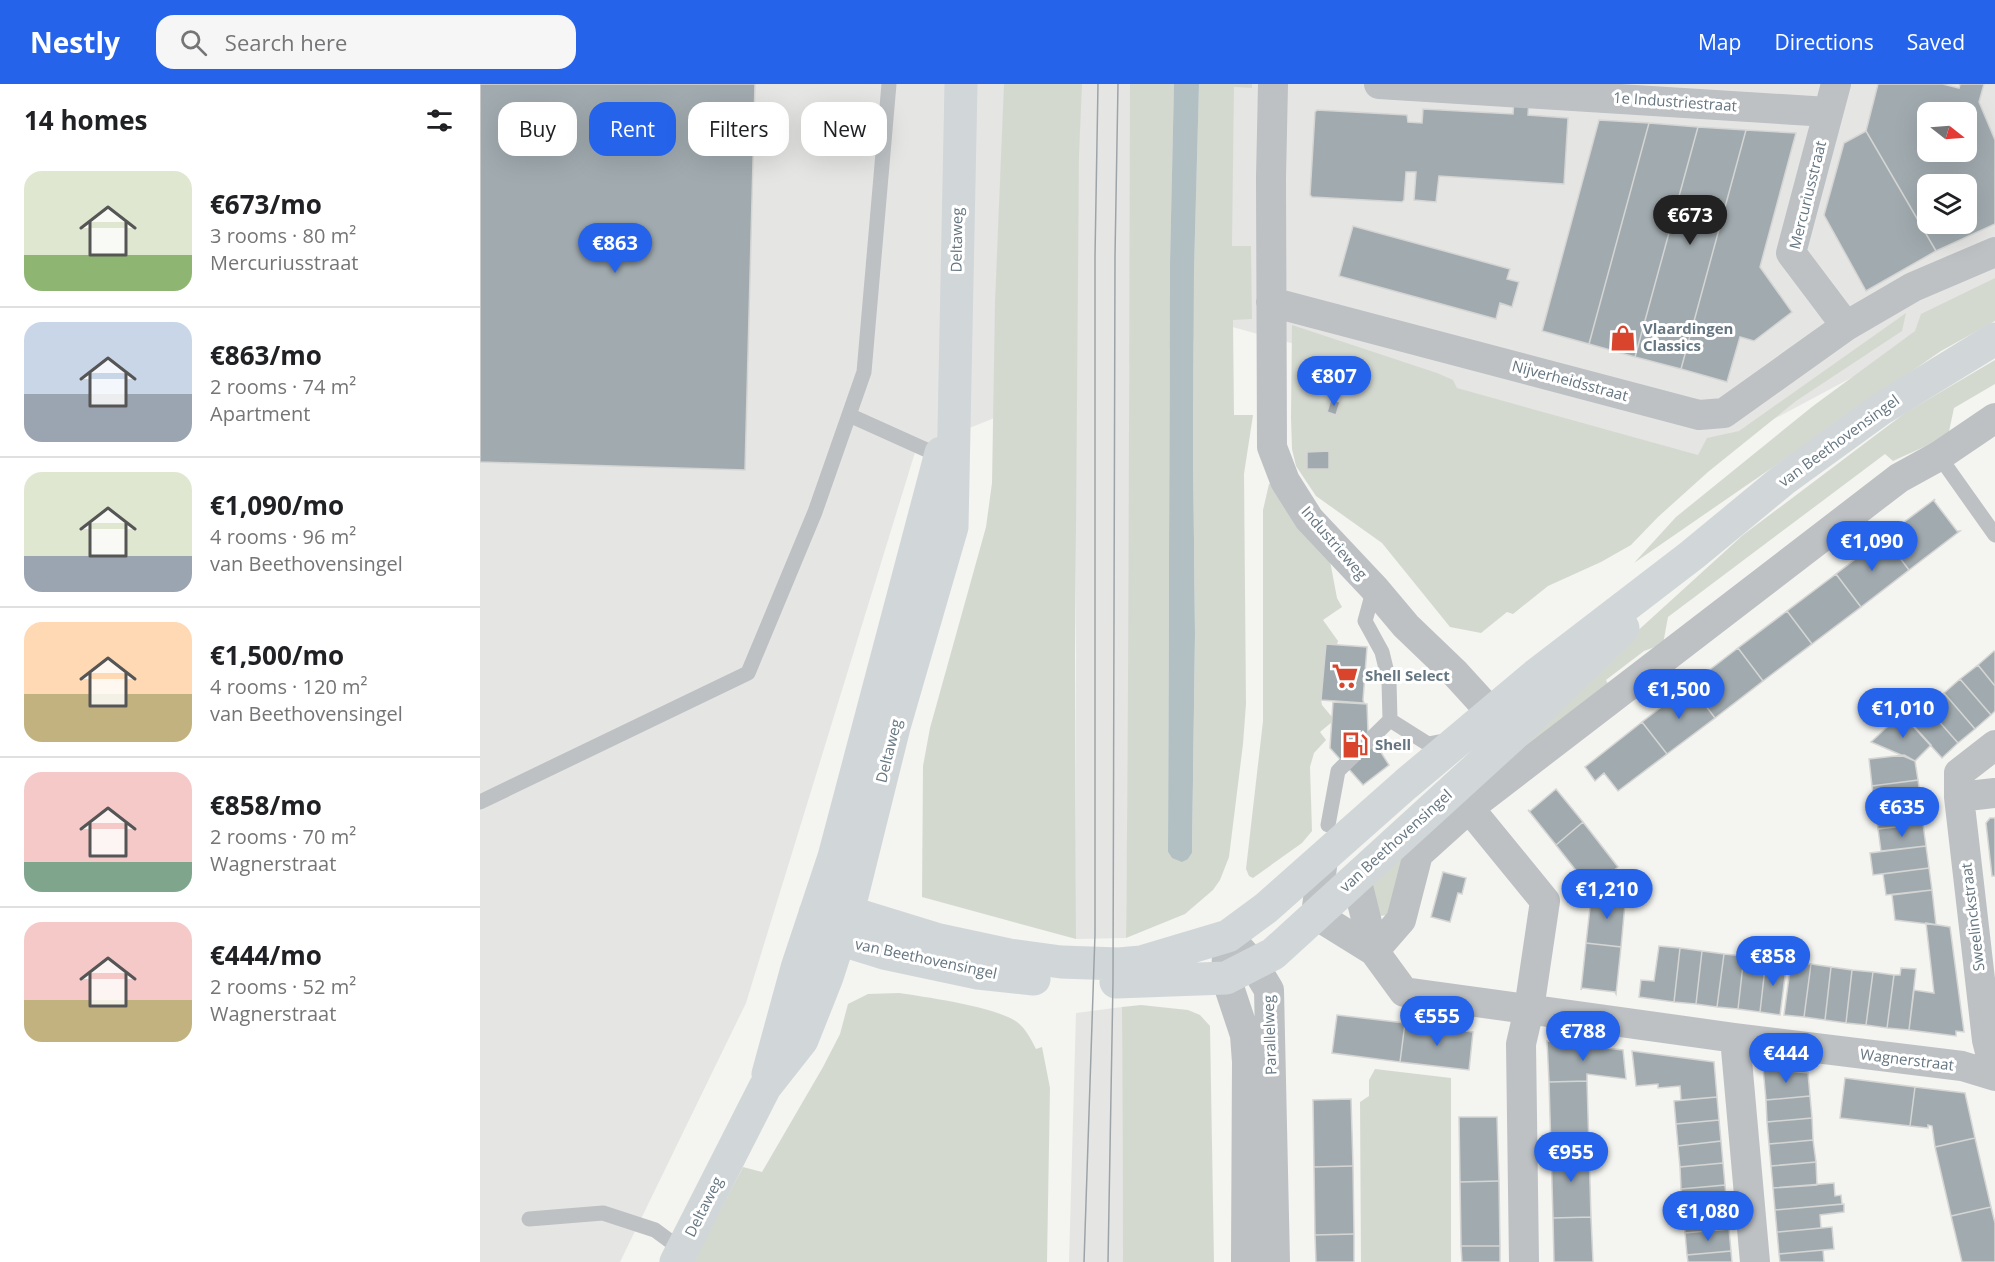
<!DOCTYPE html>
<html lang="en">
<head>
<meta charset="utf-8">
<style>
	body { margin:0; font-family:"Open Sans",sans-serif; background:#f6f6f6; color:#202124; height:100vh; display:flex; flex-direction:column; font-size:22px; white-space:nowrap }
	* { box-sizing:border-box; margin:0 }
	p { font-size:20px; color:#757577 }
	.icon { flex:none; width:33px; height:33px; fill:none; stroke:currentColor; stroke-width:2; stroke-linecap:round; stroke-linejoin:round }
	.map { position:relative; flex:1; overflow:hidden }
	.details { display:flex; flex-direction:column; background:#fff; width:480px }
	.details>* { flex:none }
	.banner { position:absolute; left:18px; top:18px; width:570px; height:54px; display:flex; gap:12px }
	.needle { width:39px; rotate:107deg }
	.fabs { position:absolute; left:1437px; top:18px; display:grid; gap:12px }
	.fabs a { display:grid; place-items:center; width:60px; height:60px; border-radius:12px; background:#fff; box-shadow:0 6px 24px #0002; font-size:30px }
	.price { position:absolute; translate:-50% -51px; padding:0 14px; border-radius:21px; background:#2563eb; color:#fff; font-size:20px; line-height:39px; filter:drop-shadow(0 2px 3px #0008) }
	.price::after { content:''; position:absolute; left:50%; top:36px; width:18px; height:14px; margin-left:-9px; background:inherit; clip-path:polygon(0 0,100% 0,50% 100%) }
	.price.current { background:#222; color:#fff }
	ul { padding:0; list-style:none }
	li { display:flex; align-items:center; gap:18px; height:150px; padding:0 24px }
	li+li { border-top:2px solid #e0e0e0 }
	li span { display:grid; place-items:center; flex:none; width:168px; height:120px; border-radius:18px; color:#555 }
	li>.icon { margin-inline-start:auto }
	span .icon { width:72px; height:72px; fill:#fffc; stroke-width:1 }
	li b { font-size:26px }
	h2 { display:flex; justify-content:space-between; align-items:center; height:72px; padding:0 24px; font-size:26px }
	.tag { padding:0 21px; border-radius:18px; background:#fff; box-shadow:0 6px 24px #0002; font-size:21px; line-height:54px }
	.tag.current { background:#2563eb; color:#fff }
	header { display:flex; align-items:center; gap:36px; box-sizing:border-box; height:84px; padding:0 30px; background:#2563eb; color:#fff }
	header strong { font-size:28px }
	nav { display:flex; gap:33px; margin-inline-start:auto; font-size:21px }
	.search { width:420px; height:54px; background:#f6f6f6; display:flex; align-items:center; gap:15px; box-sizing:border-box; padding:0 21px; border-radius:18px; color:#757577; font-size:22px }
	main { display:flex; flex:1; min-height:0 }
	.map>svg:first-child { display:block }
</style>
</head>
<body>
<header>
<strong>Nestly</strong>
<div class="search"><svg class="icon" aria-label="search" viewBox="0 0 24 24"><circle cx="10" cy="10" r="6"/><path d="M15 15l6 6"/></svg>Search here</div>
<nav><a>Map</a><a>Directions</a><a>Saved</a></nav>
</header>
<main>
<section class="details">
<h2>14 homes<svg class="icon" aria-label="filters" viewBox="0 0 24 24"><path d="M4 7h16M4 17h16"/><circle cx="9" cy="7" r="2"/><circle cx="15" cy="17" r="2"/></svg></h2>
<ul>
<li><span style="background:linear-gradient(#dfe7d0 70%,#8fb573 0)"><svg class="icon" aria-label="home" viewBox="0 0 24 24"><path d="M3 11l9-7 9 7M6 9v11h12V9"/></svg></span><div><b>€673/mo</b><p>3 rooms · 80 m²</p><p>Mercuriusstraat</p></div></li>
<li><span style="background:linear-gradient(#c9d6e8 60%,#9aa5b1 0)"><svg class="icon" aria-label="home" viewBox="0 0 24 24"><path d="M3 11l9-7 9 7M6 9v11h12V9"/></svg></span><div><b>€863/mo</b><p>2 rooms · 74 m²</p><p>Apartment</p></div></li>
<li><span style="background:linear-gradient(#dfe7d0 70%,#9aa5b1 0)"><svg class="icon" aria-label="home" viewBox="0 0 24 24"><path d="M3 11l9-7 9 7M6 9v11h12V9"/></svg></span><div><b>€1,090/mo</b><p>4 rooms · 96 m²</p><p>van Beethovensingel</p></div></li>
<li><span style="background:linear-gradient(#ffd9b3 60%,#c2b280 0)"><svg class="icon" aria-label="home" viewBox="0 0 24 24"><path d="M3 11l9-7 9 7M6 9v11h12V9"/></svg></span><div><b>€1,500/mo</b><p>4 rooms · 120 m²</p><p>van Beethovensingel</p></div></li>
<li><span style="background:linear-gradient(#f6c9c9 75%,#7fa58c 0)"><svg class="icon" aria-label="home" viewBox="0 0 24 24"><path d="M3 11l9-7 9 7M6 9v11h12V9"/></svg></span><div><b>€858/mo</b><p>2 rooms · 70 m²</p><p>Wagnerstraat</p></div></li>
<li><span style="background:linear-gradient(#f6c9c9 65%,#c2b280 0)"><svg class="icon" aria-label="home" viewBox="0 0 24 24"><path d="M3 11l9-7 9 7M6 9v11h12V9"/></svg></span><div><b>€444/mo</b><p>2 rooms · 52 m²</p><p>Wagnerstraat</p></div></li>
</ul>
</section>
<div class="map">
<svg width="1515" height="1178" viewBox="0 0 1515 1178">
	<rect width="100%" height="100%" fill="#f4f4f0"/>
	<!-- built -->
	<path fill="#e5e5e4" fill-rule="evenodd" d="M0 0H1515V217L1223 373 749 242 649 281 650 530 646 854 596 855V302L436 365 266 919 140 1178H0ZM1448 28H1486V68H1448ZM1448 100H1486V140H1448Z
		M642 923 643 1178H589L596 929Z"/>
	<!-- green -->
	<path fill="#d4d9d0" d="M524 0H602L599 71 595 570 596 855 442 813 443 682 450 644 506 443 512 399 515 218Z
		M650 0H694L690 179 688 768 692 774 708 775 712 769 715 550 713 364 714 186 719 0H772V4L754 3 752 162H771L772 235 753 236 754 331H773L764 390 766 620 763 660 749 773 740 796 733 806 705 830 646 854C649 569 649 285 650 0Z
		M1515 194V237L1461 267 1154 479 1196 433 1333 322 1435 247 1441 230Z
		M1426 229 1422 247 1316 317 1228 388 1178 433 1151 461 1121 478 1068 502 1033 530 1027 528 1001 549 970 543 902 459 836 412 816 382 812 365 811 334 812 241 957 289 973 296 977 304 1218 371 1227 354 1259 347Z
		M1515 276V300L1474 324 1468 352 1413 377 1405 370 1188 533 1183 560 1164 567 1126 596 1130 604 957 742 910 831 899 832 888 805 1076 621 1263 451 1425 329Z
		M792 399 850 477 857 514 862 523 843 536 858 557 841 616 842 621 852 633V638L840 648 846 656 834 669 830 683 832 747 822 759 773 794 769 792 766 785 783 637V426L789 400Z
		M419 909C446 913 517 923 537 938 546 945 551 955 556 965L562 963 570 1004 567 1178H213L263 1083 282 1088 343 983 360 950 368 920 388 910Z
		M661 921 708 926 720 931 730 942 734 1178H643L642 923Z
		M895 985 971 994V1178H881L880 1018 889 1012V996Z"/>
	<!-- water -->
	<path fill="#b2c0c3" d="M694 0H719L714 186 713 364 715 550 712 769 708 775 702 778 692 774 688 768 690 179Z"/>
	<!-- building -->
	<path fill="#a1abaf" stroke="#d5d5d3" stroke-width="1.5" fill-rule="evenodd" d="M0 0H275L265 386 0 378Z
		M1035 0H1050L1048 31 1088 34 1084 100 959 92 956 118 934 116 936 88H926L924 116 922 118 832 113 830 111 835 28 837 26 927 31 928 38 942 39 943 25 1033 30Z
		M1398 0H1463L1479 4 1480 0H1504L1499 18 1515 56V140L1456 167 1386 47ZM1448 28H1486V68H1448ZM1448 100H1486V140H1448Z
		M1119 36 1169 39 1109 260 1062 247Z
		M1169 39 1218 43 1155 273 1109 260Z
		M1218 43 1266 46 1201 285 1155 273Z
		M1266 46 1316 49 1280 183 1312 228 1274 257 1260 253 1247 298 1201 285Z
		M1386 47 1456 167 1386 207 1344 131 1364 59Z
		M873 142 1030 185 1027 195 1039 198 1032 223 1020 219 1016 235 859 192Z
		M851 315 860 318 856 331 847 328Z
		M849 367V385H827V368Z
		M1455 415 1454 417 1477 447H1480L1429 486 1404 453Z
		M1404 453 1429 486 1381 523 1356 490Z
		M1356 490 1381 523 1332 560 1307 527Z
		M1307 527 1332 560 1283 597 1258 564Z
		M846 560 887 563 883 616 884 619 841 616Z
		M1258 564 1283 597 1235 634 1210 601Z
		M1514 567 1515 568V602L1498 581Z
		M1498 581 1515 602V627L1511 631 1480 595Z
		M1480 595 1511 631 1495 645 1464 609Z
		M1210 601 1235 634 1187 670 1162 638Z
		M1464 609 1495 645 1478 659 1448 625Z
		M853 618 887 620 888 648 909 681 883 701 850 664Z
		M1448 625 1478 659 1462 674 1431 640Z
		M1422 629 1451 661 1435 677 1391 658Z
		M1162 638 1187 670 1138 707 1124 689 1115 697 1105 683Z
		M1424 671 1435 677 1438 696 1392 702 1389 675Z
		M1438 696 1441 718 1395 723 1392 702Z
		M1076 705 1103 738 1076 761 1048 726 1050 727Z
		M1441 718 1443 740 1398 745 1395 723Z
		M1510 734H1515V792H1512L1506 739Z
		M1103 738 1138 783 1123 795 1117 787 1105 795V798L1076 761Z
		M1443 740 1446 762 1401 767 1398 745Z
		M1446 762 1449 784 1393 791 1390 769Z
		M1449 784 1452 806 1406 811 1403 790Z
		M963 788 986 794 982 810 978 809 970 838 951 833Z
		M1452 806 1456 841 1415 836 1412 811Z
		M1115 807 1126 808V816L1114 815Z
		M1128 807 1146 809 1141 863 1106 859 1111 815 1112 817 1114 815 1126 816 1127 818Z
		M1446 839 1470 843 1484 948 1476 947V952L1429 946 1434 906 1454 909Z
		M1106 859 1141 863 1136 910 1135 908 1102 904 1101 906Z
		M1179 862 1200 864 1194 918 1159 913 1161 896 1174 897Z
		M1200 864 1222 867 1216 920 1194 918Z
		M1222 867 1244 870 1237 923 1216 920Z
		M1244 870 1264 872 1258 925 1237 923Z
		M1264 872 1286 875 1280 928 1258 925Z
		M1286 875 1307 877 1300 931 1280 928Z
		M1311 878 1331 880 1324 933 1304 931Z
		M1331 880 1351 883 1345 936 1324 933Z
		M1351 883 1372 886 1366 939 1345 936Z
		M1421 884 1436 885 1429 946 1407 944 1414 891H1420Z
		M1372 886 1393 888 1386 941 1366 939Z
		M1393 888 1414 891 1407 944 1386 941Z
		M857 931 925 939 920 978 852 969Z
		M925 939 993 948 989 986 920 978Z
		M1067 957 1143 966 1146 995 1107 990V997L1069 998Z
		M1152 967 1234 978 1237 1013 1201 1016 1200 1002 1178 1004V1000L1156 1002Z
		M1283 984 1328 989 1330 1012 1286 1016Z
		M1365 994 1435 1003 1430 1042 1360 1034Z
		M1107 997 1109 1065 1071 1066 1069 998Z
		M1435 1003 1485 1009 1495 1054 1455 1063 1452 1042 1448 1041V1044L1430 1042Z
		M1330 1012 1332 1034 1287 1038 1286 1016Z
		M1237 1013 1239 1036 1196 1040 1194 1017Z
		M871 1015 873 1082 834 1083 833 1016Z
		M979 1033H1017L1019 1097 980 1098Z
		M1332 1034 1333 1056 1289 1060 1287 1038Z
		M1239 1036 1241 1057 1198 1062 1196 1040Z
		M1495 1054 1511 1123 1471 1132 1455 1063Z
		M1333 1056 1336 1078 1291 1082 1289 1060Z
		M1241 1057 1243 1079 1200 1083 1198 1062Z
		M1109 1065 1111 1133 1073 1134 1071 1066Z
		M1336 1078 1337 1101 1293 1104 1291 1082Z
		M1243 1079 1245 1101 1201 1105 1200 1083Z
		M873 1082 874 1150 835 1151 834 1083Z
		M1019 1097 1020 1162H981L980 1098Z
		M1354 1099 1355 1112 1361 1111 1362 1120 1295 1126 1293 1104Z
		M1245 1101 1247 1123 1203 1127 1201 1105Z
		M1364 1120V1128L1340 1131 1341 1144 1297 1148 1295 1126Z
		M1247 1123 1249 1145 1205 1149 1203 1127Z
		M1511 1123 1515 1139V1178H1482L1471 1132Z
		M1111 1133 1113 1178H1074L1073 1134Z
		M1352 1143 1354 1165 1299 1170 1297 1148Z
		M1249 1145 1251 1167 1207 1171 1205 1149Z
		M874 1150V1178H836L835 1151Z
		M981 1162H1020V1178H982Z
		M1343 1166 1344 1178H1300L1299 1170Z
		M1251 1167 1252 1178H1208L1207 1171Z"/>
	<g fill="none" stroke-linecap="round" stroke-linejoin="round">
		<!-- lane -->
		<path stroke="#bdc1c4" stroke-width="15" d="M369 331 460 372
			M1459 372 1515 451
			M910 636 948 660 969 656
			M0 718 268 589 335 428 384 288 409 0
			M848 741 858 687 910 636 909 597 902 568 885 537 894 504
			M49 1135 123 1129 175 1146 202 1166"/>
		<!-- street -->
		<path stroke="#bdc1c4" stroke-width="30" d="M793 0 791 94 792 363 805 397 829 435 894 504 926 542 975 589 1028 647
			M899 0 1348 28
			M1356 0 1311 169 1366 242
			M791 218 1219 331 1244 329 1366 242 1433 203 1515 168
			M1515 661 1479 689V713L1507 956 1515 988
			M1479 713 1515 709
			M989 724 1065 817 1049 925 1041 960 1044 1178
			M843 775 836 831 894 867
			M876 794 894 867 924 908 1255 954 1482 982 1515 992
			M748 852 774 881 789 906 795 1178
			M894 867 921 836 938 770 989 724 1419 394 1459 372 1515 334
			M747 870 746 894 765 951 767 978 766 1178
			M1255 954 1275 1178"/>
		<!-- secondary -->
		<path stroke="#d1d6d9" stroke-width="33" d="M335 829 368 828 459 856 529 871 581 878 639 880 661 878 748 852 786 824 926 700 1057 590 1212 471 1303 396 1401 325 1515 255
			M344 839 359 855 404 869 498 889 554 895
			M636 898 746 894 793 870 1032 652 1143 544
			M288 990 317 884 354 773 461 369
			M196 1178 285 1003 322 956 347 893 368 828 414 643 472 443 481 0"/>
		<!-- tram -->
		<path stroke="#9da4a8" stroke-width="1.5" d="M604 1178 615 850V172L618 0
			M628 1178 633 898 635 172 638 0"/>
	</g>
	<!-- icons -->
	<defs>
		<g id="shop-bare" transform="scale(2.07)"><path d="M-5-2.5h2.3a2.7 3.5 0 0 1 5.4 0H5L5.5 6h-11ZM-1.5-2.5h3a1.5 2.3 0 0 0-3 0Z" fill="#d8452c" stroke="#fff" stroke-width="2.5" paint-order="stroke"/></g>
		<g id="supermarket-bare" transform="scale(2.07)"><path d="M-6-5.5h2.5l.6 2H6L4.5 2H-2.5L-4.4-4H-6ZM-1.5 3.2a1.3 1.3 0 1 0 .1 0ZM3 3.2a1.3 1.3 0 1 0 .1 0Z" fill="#d8452c" stroke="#fff" stroke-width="2.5" paint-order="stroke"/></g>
		<g id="fuel-bare" transform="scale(2.07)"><path d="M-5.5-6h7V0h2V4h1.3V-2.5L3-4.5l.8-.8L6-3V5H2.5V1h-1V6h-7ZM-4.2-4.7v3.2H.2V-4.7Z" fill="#d8452c" stroke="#fff" stroke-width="2.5" paint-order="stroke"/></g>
	</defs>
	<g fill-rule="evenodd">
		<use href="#shop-bare" x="1143" y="254"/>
		<use href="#supermarket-bare" x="865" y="592"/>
		<use href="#fuel-bare" x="875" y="661"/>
	</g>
	<g text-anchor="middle" stroke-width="6" stroke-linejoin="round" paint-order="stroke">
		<!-- street labels -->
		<g font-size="15" fill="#657680" stroke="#fff">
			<text transform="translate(1195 18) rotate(4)" y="5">1e Industriestraat</text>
			<text transform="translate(1328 111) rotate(-76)" y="5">Mercuriusstraat</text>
			<text transform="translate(477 156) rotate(-89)" y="5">Deltaweg</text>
			<text transform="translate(1090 297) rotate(15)" y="5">Nijverheidsstraat</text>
			<text transform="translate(1359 357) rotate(-36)" y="5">van Beethovensingel</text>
			<text transform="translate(854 459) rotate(49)" y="5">Industrieweg</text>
			<text transform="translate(409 667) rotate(-76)" y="5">Deltaweg</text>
			<text transform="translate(916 757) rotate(-42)" y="5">van Beethovensingel</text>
			<text transform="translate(1493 833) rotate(-97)" y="5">Sweelinckstraat</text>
			<text transform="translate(446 875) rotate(12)" y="5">van Beethovensingel</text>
			<text transform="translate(790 951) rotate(-92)" y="5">Parallelweg</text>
			<text transform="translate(1427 976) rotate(7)" y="5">Wagnerstraat</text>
			<text transform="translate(224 1123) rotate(-63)" y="5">Deltaweg</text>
		</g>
		<!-- poi labels -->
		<g font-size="15" font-weight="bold" fill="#657680" stroke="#fff" text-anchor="start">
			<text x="1163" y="250">Vlaardingen<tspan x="1163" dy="17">Classics</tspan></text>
			<text x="885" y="597">Shell Select</text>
			<text x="895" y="666">Shell</text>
		</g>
	</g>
</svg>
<div class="fabs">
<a><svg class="needle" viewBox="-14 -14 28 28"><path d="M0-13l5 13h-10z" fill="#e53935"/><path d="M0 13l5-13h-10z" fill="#757577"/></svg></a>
<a><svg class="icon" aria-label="layers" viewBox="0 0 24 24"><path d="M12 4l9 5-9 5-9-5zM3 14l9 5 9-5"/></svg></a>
</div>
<b class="price current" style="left:1210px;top:162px">€673</b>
<b class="price" style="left:135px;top:190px">€863</b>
<b class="price" style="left:854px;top:323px">€807</b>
<b class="price" style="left:1392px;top:488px">€1,090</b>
<b class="price" style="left:1199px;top:636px">€1,500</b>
<b class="price" style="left:1423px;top:655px">€1,010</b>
<b class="price" style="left:1422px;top:754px">€635</b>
<b class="price" style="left:1127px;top:836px">€1,210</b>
<b class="price" style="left:1293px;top:903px">€858</b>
<b class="price" style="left:957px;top:963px">€555</b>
<b class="price" style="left:1103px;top:978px">€788</b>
<b class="price" style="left:1306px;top:1000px">€444</b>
<b class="price" style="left:1091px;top:1099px">€955</b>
<b class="price" style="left:1228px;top:1158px">€1,080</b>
<div class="banner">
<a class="tag">Buy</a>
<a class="tag current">Rent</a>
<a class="tag">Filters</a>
<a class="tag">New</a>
</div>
</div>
</main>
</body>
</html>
